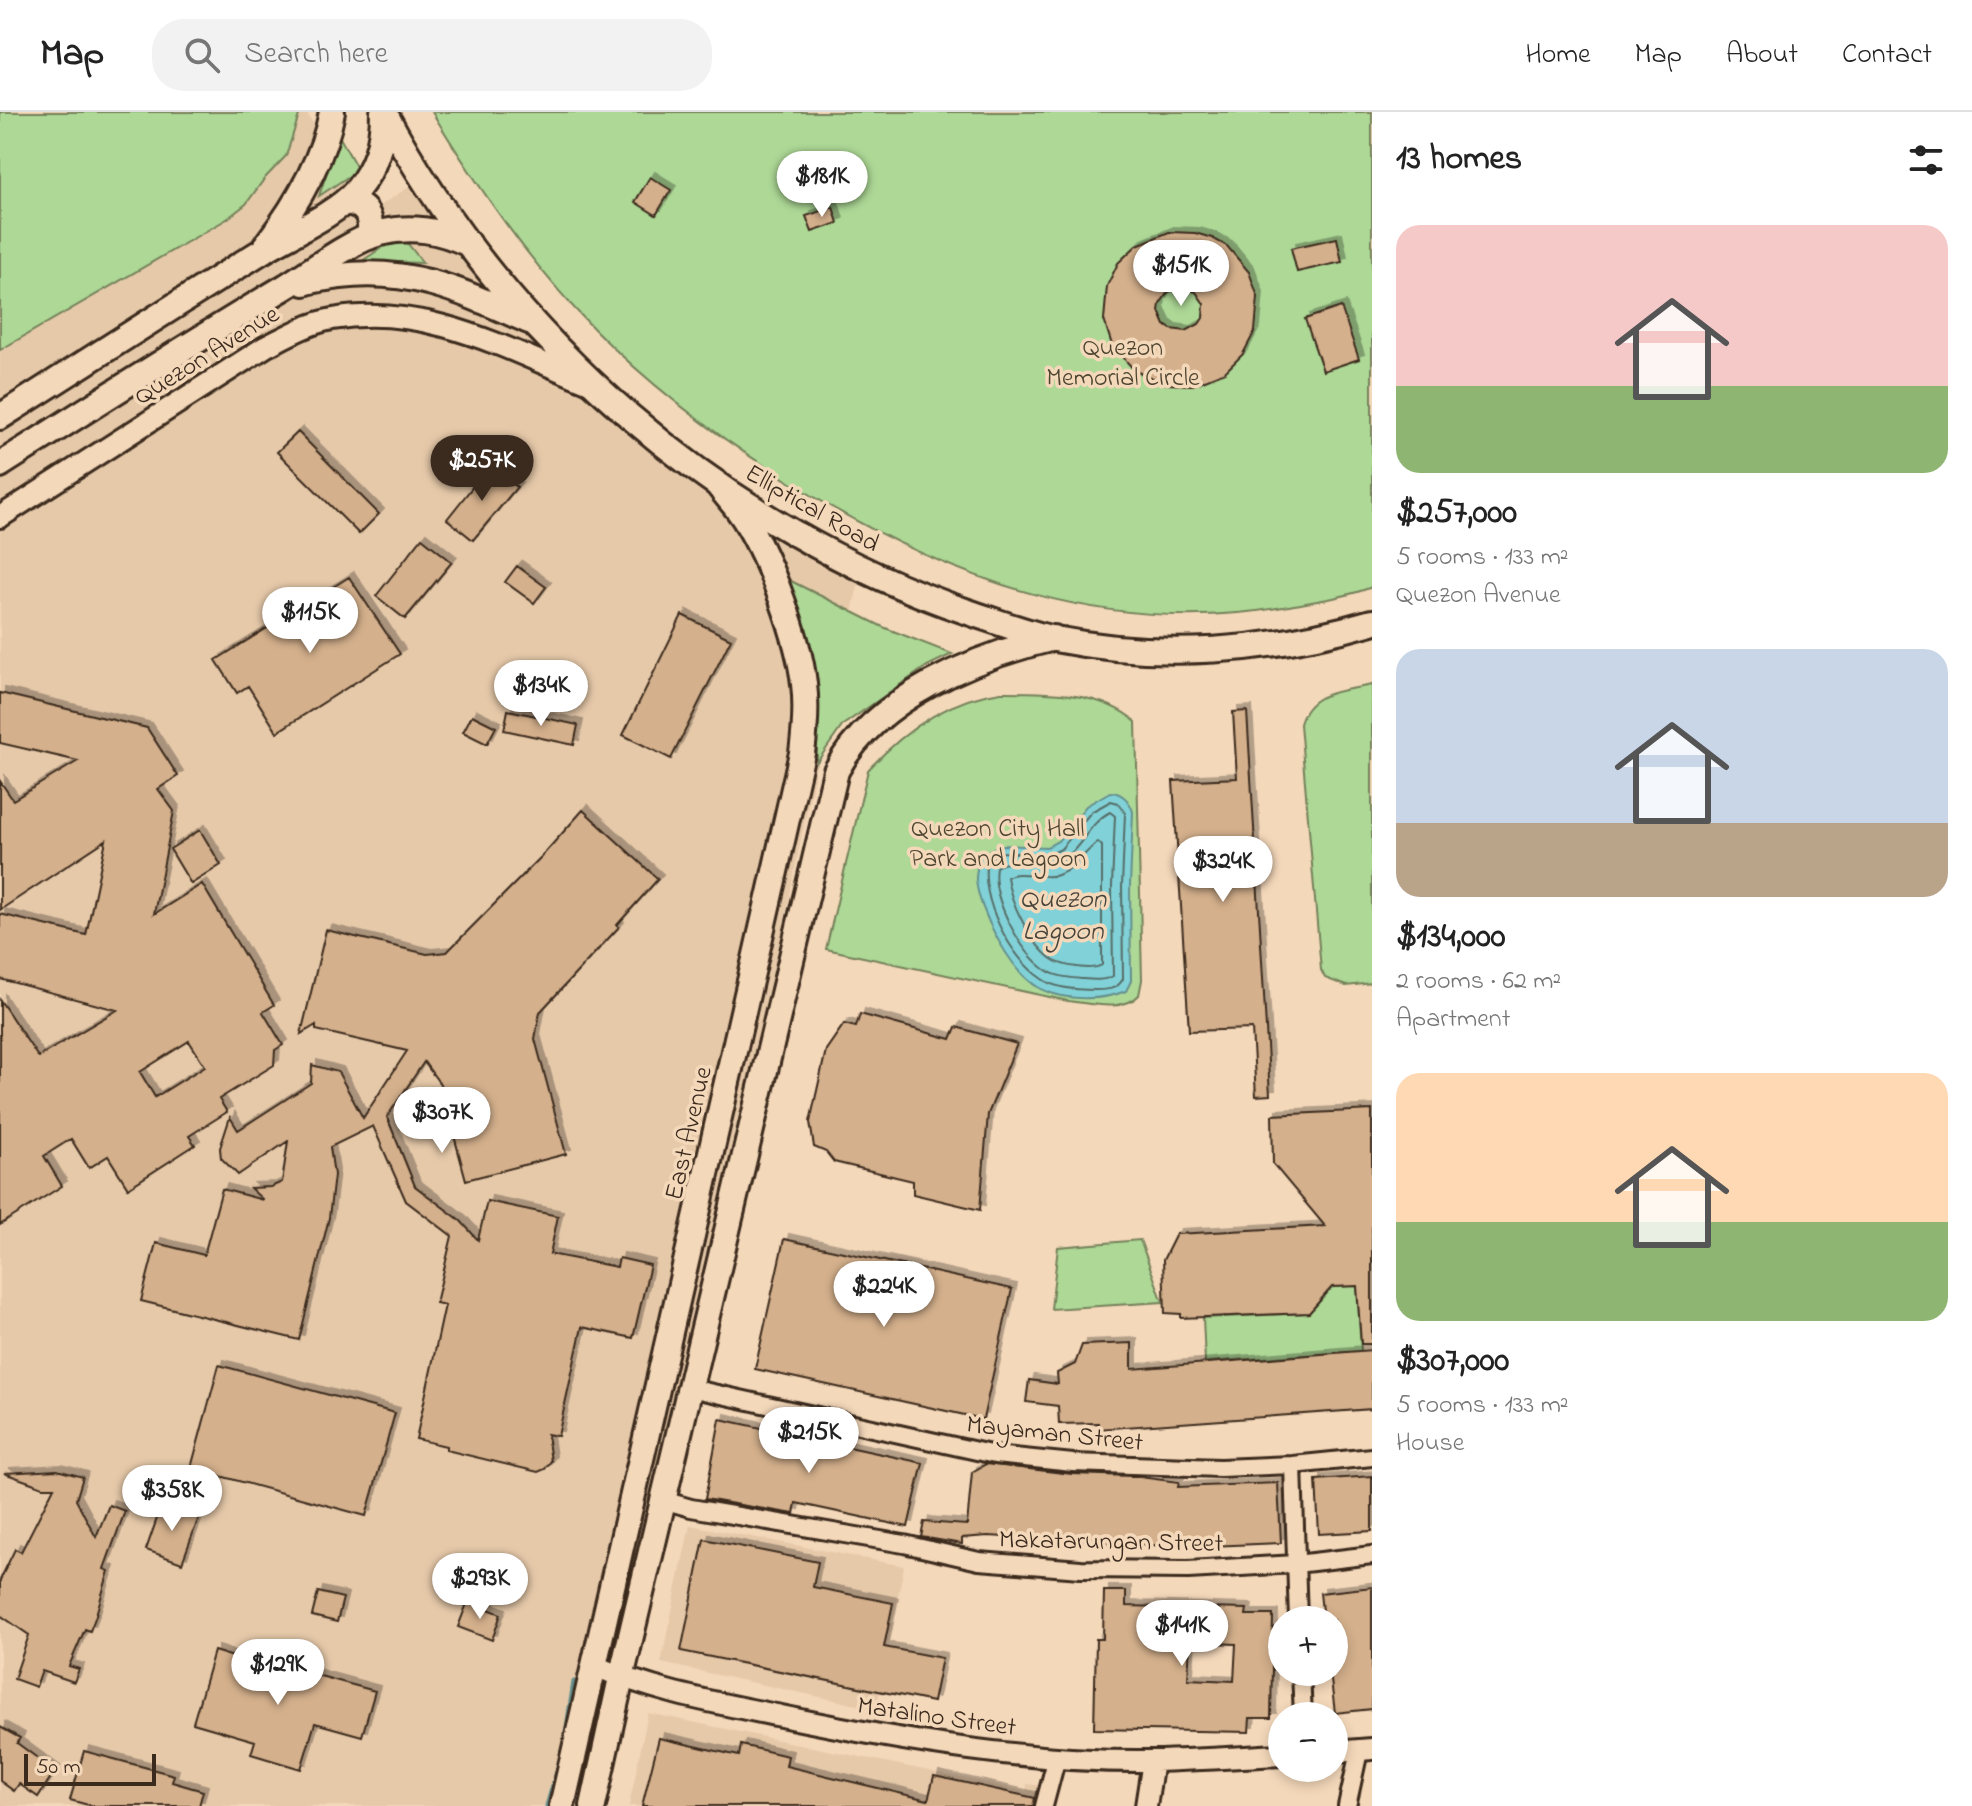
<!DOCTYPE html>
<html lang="en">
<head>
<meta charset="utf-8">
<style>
	body { margin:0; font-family:"Indie Flower",sans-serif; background:#f2f2f2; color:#222; height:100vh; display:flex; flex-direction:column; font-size:30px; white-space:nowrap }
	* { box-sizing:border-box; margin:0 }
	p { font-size:26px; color:#767676 }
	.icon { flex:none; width:44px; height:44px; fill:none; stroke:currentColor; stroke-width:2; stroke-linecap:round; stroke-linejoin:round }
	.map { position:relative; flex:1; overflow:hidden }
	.panel { display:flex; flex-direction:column; background:#fff; width:600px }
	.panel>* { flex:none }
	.controls { position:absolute; left:1268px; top:1494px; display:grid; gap:16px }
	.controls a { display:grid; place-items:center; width:80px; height:80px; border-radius:50%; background:#fff; box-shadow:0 4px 12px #0003; font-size:40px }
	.scale { position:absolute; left:24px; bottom:20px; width:132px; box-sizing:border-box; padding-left:8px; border:4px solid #3b2a1e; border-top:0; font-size:22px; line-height:28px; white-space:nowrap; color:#3b2a1e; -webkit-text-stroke:6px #f4d8ba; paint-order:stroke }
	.price { position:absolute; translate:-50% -68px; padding:0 18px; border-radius:28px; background:#fff; color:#222; font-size:26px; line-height:52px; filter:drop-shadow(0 2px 4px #0008) }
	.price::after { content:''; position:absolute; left:50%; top:48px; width:24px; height:18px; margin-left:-12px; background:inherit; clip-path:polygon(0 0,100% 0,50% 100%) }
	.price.current { background:#3b2a1e; color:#fff }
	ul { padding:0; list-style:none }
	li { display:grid; align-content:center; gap:16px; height:424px; padding:0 24px }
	li span { display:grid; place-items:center; height:248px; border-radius:24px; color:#555 }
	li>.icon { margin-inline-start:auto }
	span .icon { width:144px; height:144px; fill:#fffc; stroke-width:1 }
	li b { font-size:34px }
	h2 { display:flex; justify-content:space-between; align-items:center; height:96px; padding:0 24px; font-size:34px }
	header { display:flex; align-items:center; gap:48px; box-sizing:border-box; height:112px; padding:0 40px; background:#fff; border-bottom:2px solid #e0e0e0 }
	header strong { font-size:38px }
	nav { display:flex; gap:44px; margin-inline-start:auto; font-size:28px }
	.search { width:560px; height:72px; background:#f2f2f2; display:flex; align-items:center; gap:20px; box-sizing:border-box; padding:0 28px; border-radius:32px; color:#767676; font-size:30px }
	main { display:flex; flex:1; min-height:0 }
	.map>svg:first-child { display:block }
</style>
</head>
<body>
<header>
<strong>Map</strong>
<div class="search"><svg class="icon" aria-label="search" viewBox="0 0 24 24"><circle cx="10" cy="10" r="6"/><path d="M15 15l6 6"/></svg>Search here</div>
<nav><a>Home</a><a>Map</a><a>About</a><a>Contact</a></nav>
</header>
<main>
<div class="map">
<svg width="1372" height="1694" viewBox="0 0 1372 1694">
	<defs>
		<filter id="shadow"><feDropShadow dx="5" dy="-5" stdDeviation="0" flood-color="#0004"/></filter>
	</defs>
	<rect width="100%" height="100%" fill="#f4d8ba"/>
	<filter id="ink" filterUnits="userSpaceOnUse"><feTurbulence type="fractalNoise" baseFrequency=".0125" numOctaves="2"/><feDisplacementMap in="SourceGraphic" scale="16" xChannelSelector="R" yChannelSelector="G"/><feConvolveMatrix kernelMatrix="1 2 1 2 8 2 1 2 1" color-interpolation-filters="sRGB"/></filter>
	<g filter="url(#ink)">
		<!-- built -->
		<path fill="#e6c9a9" d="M0 0H306L370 100 423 66 458 116 643 314 862 457 817 650 757 943 684 1246 586 1694H0Z
			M690 1413 904 1454 876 1597 661 1551Z
			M648 1601 1026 1679 1027 1672 1044 1674 1039 1694H629Z"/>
		<!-- green -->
		<path fill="#add896" stroke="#74815a" stroke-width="2" d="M0 0H300L286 44 265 66 246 92 227 107 0 238Z
			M432 0H1372V475C1346 485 1317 489 1289 494 1108 527 949 468 796 374 723 329 655 278 595 218 531 153 480 78 432 0Z
			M339 24 358 58 319 84Z
			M401 123 423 151 362 149Z
			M787 467 883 515 952 542 927 554 843 613 817 650 816 583 799 504Z
			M1372 573V871L1346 874 1325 866 1321 858 1300 612C1309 578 1344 579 1372 573Z
			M1001 580C1044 580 1102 579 1136 610L1142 868 1139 883C1123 901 1089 891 1068 889L826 837 868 658C903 620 948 587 1001 580Z
			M1140 1128 1163 1190 1051 1197 1058 1135Z
			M1357 1174 1361 1239 1205 1250 1203 1206 1309 1201 1332 1175Z"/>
		<!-- water -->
		<path fill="#81d2d8" stroke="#658f8e" stroke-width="2" d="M1110 680C1122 680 1130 689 1133 700L1130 774 1131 869 1126 879C1101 889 1065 889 1041 877 1012 862 978 799 976 767 976 759 978 751 980 743L1000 733 1047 735 1058 729 1086 694Z"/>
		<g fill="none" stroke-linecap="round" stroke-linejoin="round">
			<!-- shore -->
			<path stroke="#576d68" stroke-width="2" d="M1111 689 1118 691 1125 701 1122 774 1123 867C1117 878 1106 878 1096 878 1079 878 1055 877 1042 867 1010 846 979 786 987 748L1002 740 1048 743 1061 737 1091 700Z
				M1110 700 1115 704 1112 774 1113 864C1104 869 1093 868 1083 867 1071 866 1056 865 1046 858 1020 840 991 786 996 755 1014 744 1034 757 1053 752 1080 744 1086 712 1110 700Z
				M1098 730 1102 734V853C1095 857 1086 856 1077 855 1069 854 1059 852 1053 848 1031 833 1010 790 1007 765 1020 757 1041 768 1058 763 1077 756 1083 741 1098 730Z"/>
			<!-- stream -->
			<path stroke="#658f8e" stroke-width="5" d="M565 1628 574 1570
				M547 1694 560 1649"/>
		</g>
		<!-- building -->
		<path fill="#d4b08c" stroke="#3b2a1e" stroke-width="2" fill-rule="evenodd" filter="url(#shadow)" d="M650 65 671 78 656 103 635 90Z
			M833 95 838 111 812 120 806 104Z
			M1169 120 1195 121 1212 126 1227 134 1249 160 1258 185 1255 219 1243 242 1225 260 1193 273 1167 272 1135 259 1112 233 1104 208 1107 174 1118 151 1137 133ZM1182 175 1196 180 1204 192 1203 206 1199 212 1186 219 1171 217 1165 213 1159 199 1160 192 1168 180Z
			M1337 126 1342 150 1297 160 1291 136Z
			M1341 195 1359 247 1323 259 1305 207Z
			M298 320 379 402 359 422 277 340Z
			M490 353 517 375 473 428 447 407Z
			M422 426 452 450 405 507 376 484Z
			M517 454 546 475 534 491 505 470Z
			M349 465 400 542 277 620 248 574 237 581 216 548Z
			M682 503 731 527 671 647 623 623Z
			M0 581 147 616 178 664 158 677 174 699 154 802 202 772 274 893 263 900 283 933 275 938 274 953 219 987 227 1000 189 1024 195 1033 128 1076 108 1044 89 1056 71 1027 44 1044 62 1074 0 1113V888L38 945 117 898 0 867V802L86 823 106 728 0 798V669L13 688 78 649 0 631ZM189 929 205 954 155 985 140 960Z
			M508 598 578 613 574 633 504 618Z
			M1247 599 1270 983 1256 984 1252 917 1189 919 1173 669 1237 666 1233 600Z
			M472 603 496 615 487 632 463 620Z
			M583 698 658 767 617 813 619 815 540 900 535 927 566 1042 466 1068 440 972 424 950 387 1005 415 1074 460 1108 478 1128 487 1089 558 1104 550 1142 617 1155 619 1146 650 1153 633 1226 582 1215 558 1324 547 1322 551 1349 545 1357 538 1360 446 1338V1334L416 1327 445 1193 436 1191 452 1124 406 1089 373 1014 330 1035 334 1063 329 1106 299 1228 141 1189 156 1131 204 1143 222 1077 263 1088 250 1076 271 1075 282 1070 288 1029 238 1063 221 1046 220 1036 230 1005 238 1018 311 971 312 953 338 960 363 1006 407 939 316 918V913L301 922 326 818 427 842 447 840 541 745Z
			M200 718 221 753 191 772 170 737Z
			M860 902 951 927 956 915 1017 932 988 1002 980 1098 913 1082V1069L834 1050 826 1040 814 1035 810 1010 826 938 844 912 856 915Z
			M1372 998V1232H1361L1357 1174 1332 1175 1309 1201 1181 1206V1202L1165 1201 1163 1148 1176 1122 1325 1114 1273 1052 1272 1003Z
			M784 1127 1012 1177 983 1307 755 1257Z
			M1132 1231V1257L1372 1238V1297L1098 1317V1311L1059 1312 1058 1294 1026 1290 1029 1268 1058 1272 1057 1261 1075 1252 1082 1233Z
			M219 1253 395 1301 366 1404 191 1356Z
			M720 1307 923 1351 908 1415 796 1391 794 1402 705 1387Z
			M986 1352 1072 1362 1132 1364 1179 1370 1178 1375 1278 1371 1281 1431 1186 1435 988 1424 962 1426V1432L921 1425 924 1410 967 1413 972 1360Z
			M57 1358 83 1365 76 1388 96 1425 109 1393 125 1399 104 1457 109 1459 95 1506 90 1519 85 1517 69 1554 79 1557 74 1570 42 1559 36 1575 14 1567 29 1523 0 1503V1468L15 1437 21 1440 54 1375H43L4 1361Z
			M1372 1364V1419L1319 1422 1316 1368Z
			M162 1392 199 1405 182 1451 146 1438Z
			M704 1427 818 1450 813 1475 893 1491 884 1535 942 1546 933 1590 681 1539Z
			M1372 1475V1597L1335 1601 1330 1560H1334V1508H1323L1320 1481Z
			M1104 1479H1126V1494L1247 1497 1246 1503H1273L1271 1606H1250L1249 1620 1094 1617 1096 1527H1103ZM1190 1530 1236 1532 1234 1569 1188 1567Z
			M318 1480 343 1486 337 1510 312 1504Z
			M468 1489 501 1502 492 1528 458 1515Z
			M214 1539 275 1558 276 1552 375 1579 362 1624 315 1611 301 1657 251 1642 255 1629 193 1611Z
			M0 1615 20 1626 17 1631 55 1659 38 1685 19 1672 14 1679 0 1669Z
			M659 1626 739 1644 741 1633 788 1644 786 1654 928 1688 934 1664 1035 1686 1033 1694H642Z
			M84 1639 174 1663 172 1670 203 1679 199 1694H92L70 1688Z"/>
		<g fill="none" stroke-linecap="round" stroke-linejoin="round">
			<!-- minor casing -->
			<g stroke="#3b2a1e" stroke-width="22">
				<path id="minor" d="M690 1276 995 1343 1073 1351 1220 1356 1293 1353 1372 1345
					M1293 1353 1298 1508
					M663 1388 691 1396 904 1432 979 1449 1081 1457 1188 1458 1296 1452 1372 1443
					M1301 1560 1303 1604
					M1044 1694 1057 1645
					M1347 1694 1359 1639"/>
			</g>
			<!-- tertiary casing -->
			<g stroke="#3b2a1e" stroke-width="26">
				<path id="tertiary" d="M0 405 265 235C287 224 309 211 333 207 427 191 508 238 592 272
					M593 1553C653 1580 717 1591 781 1604 903 1629 1029 1651 1154 1649 1197 1648 1240 1645 1282 1643
					M1334 1640 1372 1637
					M1146 1694 1153 1649"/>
			</g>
			<!-- primary casing -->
			<g stroke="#3b2a1e" stroke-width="30">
				<path id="primary" d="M384 0C506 228 723 417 968 500 996 509 1026 521 1055 527 1160 548 1269 540 1372 510
					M345 90C366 92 373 105 369 125
					M266 133C296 94 323 49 332 0
					M304 171C315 167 328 166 340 164 413 155 465 181 529 209
					M0 305C86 250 172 195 259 141 286 124 337 102 356 79 376 55 383 30 383 0
					M0 353C94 293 189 232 285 175 311 159 352 128 380 121 412 113 440 118 469 132
					M562 1694 802 641C805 618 807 595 804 572 799 526 770 448 745 408 738 396 727 385 718 373
					M593 1694 621 1566 836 659C875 585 977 544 1054 526"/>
			</g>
			<!-- minor -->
			<use href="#minor" stroke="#f4d8ba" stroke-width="16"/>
			<!-- tertiary -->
			<use href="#tertiary" stroke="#f4d8ba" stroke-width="20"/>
			<!-- primary -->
			<use href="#primary" stroke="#f4d8ba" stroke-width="24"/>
		</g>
	</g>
	<g text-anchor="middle" stroke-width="7" stroke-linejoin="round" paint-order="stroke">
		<!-- park labels -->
		<g font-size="26" fill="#4c4430" stroke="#f4d8ba">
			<text x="1123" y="243">Quezon<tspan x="1123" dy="30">Memorial Circle</tspan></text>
			<text x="998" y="724">Quezon City Hall<tspan x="998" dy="30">Park and Lagoon</tspan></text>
		</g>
		<!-- street labels -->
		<g font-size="26" fill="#3b2a1e" stroke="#f4d8ba">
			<text transform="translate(206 242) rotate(-32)" y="9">Quezon Avenue</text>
			<text transform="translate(813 395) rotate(30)" y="9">Elliptical Road</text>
			<text transform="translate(687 1021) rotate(-77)" y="9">East Avenue</text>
			<text transform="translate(1055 1320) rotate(6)" y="9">Mayaman Street</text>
			<text transform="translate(1111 1428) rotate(1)" y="9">Makatarungan Street</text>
			<text transform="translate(937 1603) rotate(8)" y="9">Matalino Street</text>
		</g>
		<!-- water labels -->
		<g font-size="28" font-style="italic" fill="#46433a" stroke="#f4d8ba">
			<text x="1063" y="795">Quezon<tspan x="1063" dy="32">Lagoon</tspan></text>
		</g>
	</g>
</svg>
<div class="controls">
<a>+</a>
<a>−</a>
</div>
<div class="scale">50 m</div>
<b class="price" style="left:822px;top:107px">$181K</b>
<b class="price" style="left:1181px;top:196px">$151K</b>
<b class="price current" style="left:482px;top:391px">$257K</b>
<b class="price" style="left:310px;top:543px">$115K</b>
<b class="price" style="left:541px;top:616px">$134K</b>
<b class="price" style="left:1223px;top:792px">$324K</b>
<b class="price" style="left:442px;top:1043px">$307K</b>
<b class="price" style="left:884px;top:1217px">$224K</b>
<b class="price" style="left:809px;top:1363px">$215K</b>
<b class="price" style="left:172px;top:1421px">$358K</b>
<b class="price" style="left:480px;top:1509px">$293K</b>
<b class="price" style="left:1182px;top:1556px">$141K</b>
<b class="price" style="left:278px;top:1595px">$129K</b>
</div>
<section class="panel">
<h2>13 homes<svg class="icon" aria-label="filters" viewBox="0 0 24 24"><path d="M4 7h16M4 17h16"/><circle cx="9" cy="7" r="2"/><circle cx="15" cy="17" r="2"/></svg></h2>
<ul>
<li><span style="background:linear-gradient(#f6c9c9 65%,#8fb573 0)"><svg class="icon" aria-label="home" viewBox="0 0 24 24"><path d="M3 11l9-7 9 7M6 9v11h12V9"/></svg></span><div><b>$257,000</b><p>5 rooms · 133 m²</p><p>Quezon Avenue</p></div></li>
<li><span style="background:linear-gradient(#c9d6e8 70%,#b9a48a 0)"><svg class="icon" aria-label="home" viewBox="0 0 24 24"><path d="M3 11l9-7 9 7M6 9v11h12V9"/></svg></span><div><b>$134,000</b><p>2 rooms · 62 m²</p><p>Apartment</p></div></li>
<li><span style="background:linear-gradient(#ffd9b3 60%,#8fb573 0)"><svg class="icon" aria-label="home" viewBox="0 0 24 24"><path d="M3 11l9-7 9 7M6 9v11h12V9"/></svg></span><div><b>$307,000</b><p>5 rooms · 133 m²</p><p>House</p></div></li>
</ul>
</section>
</main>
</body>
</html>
